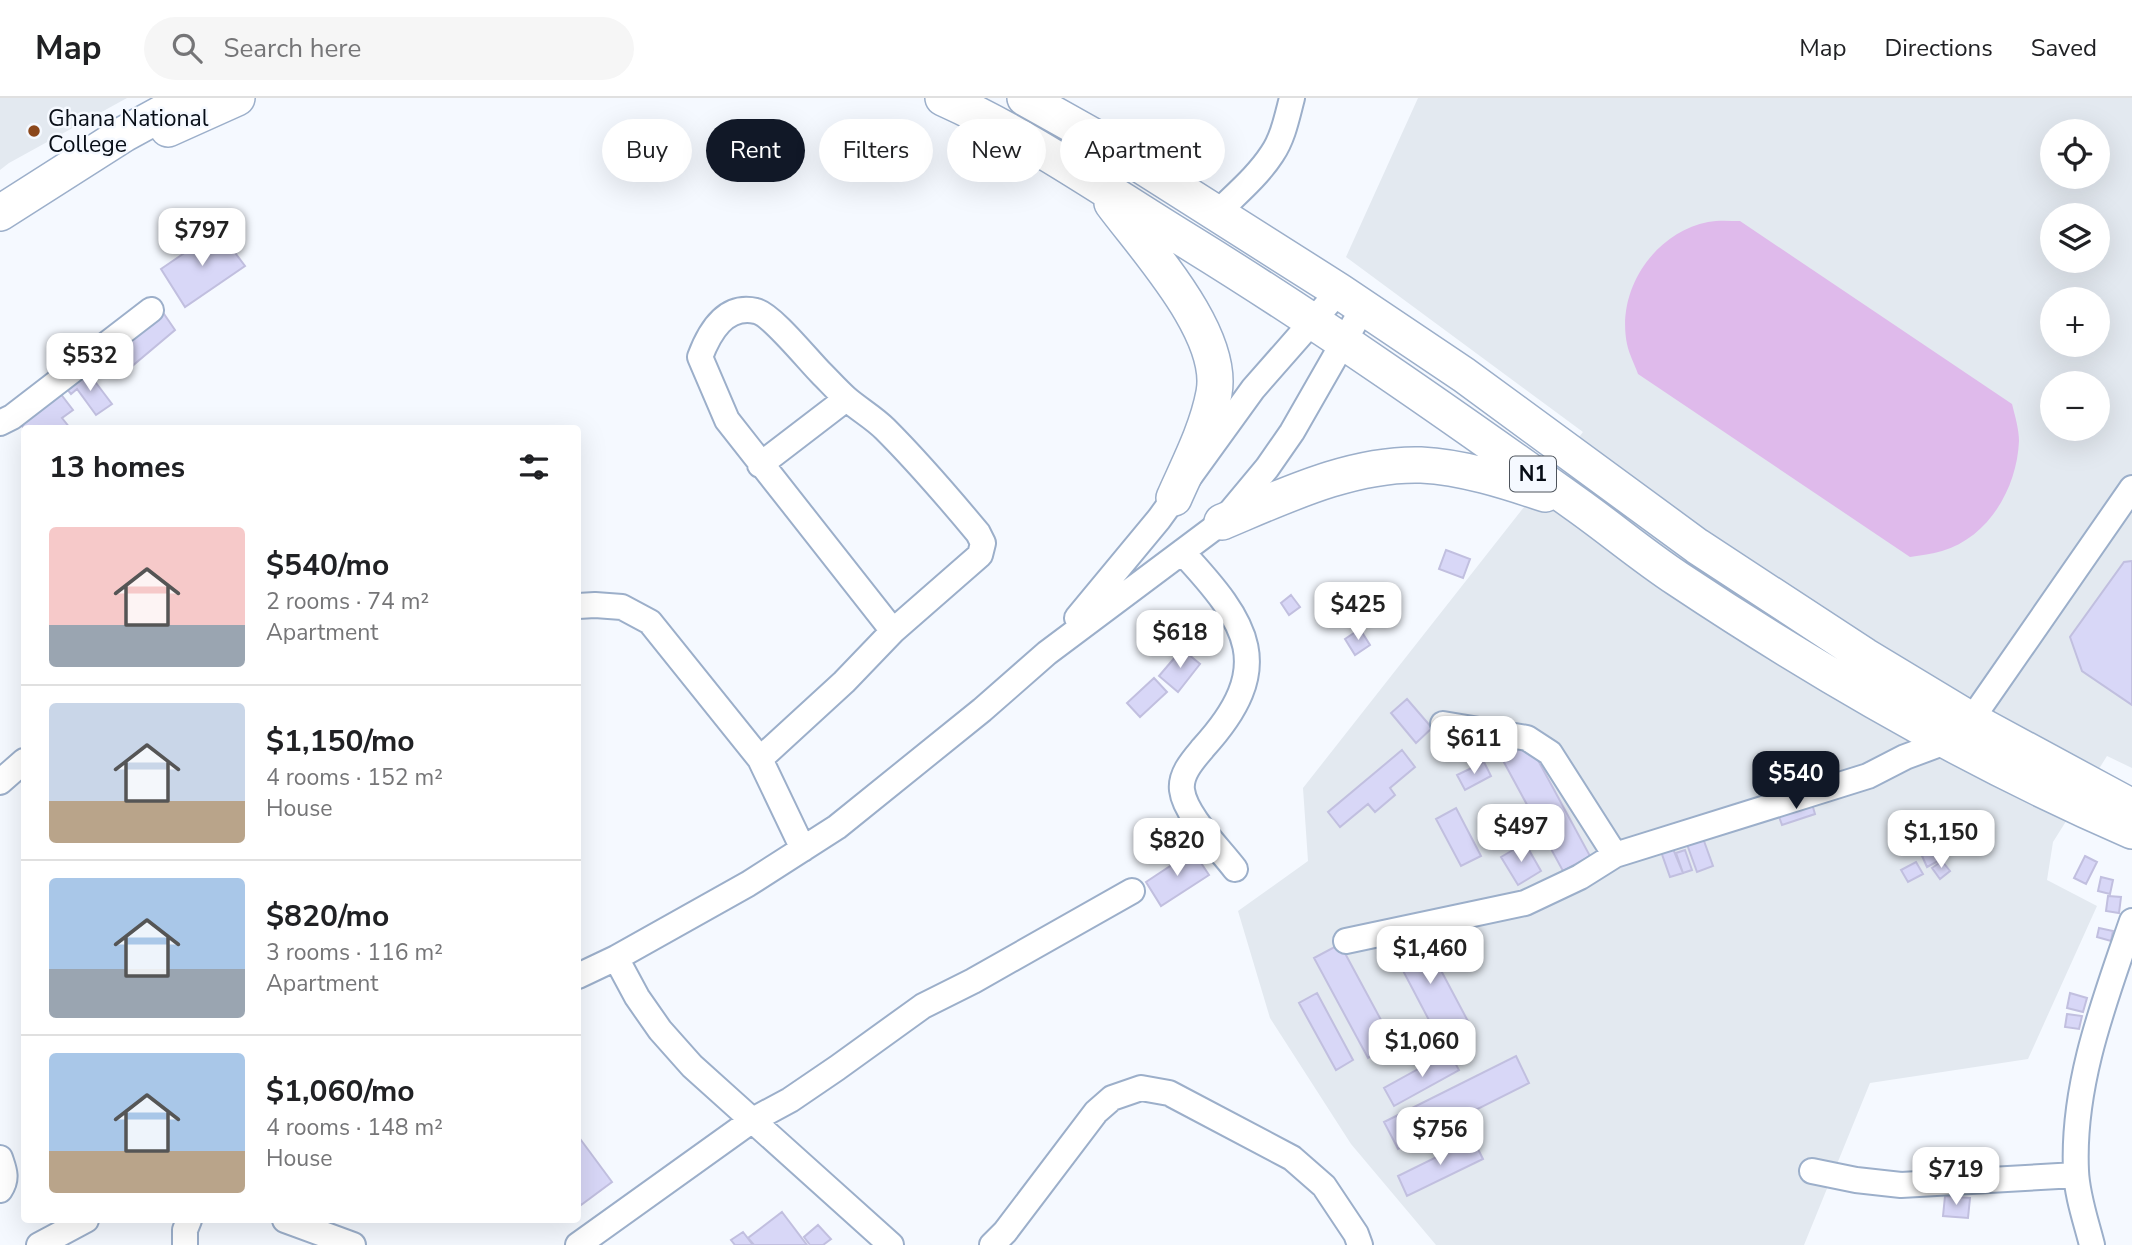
<!DOCTYPE html>
<html lang="en">
<head>
<meta charset="utf-8">
<style>
	body { margin:0; font-family:"Nunito Sans",sans-serif; background:#f6f6f6; color:#202124; height:100vh; display:flex; flex-direction:column; font-size:26px; white-space:nowrap }
	* { box-sizing:border-box; margin:0 }
	p { font-size:23px; color:#757577 }
	.icon { flex:none; width:38px; height:38px; fill:none; stroke:currentColor; stroke-width:2; stroke-linecap:round; stroke-linejoin:round }
	.map { position:relative; flex:1; overflow:hidden }
	.side { position:absolute; left:21px; top:327px; width:560px; height:798px; display:flex; flex-direction:column; background:#fff; border-radius:7px; box-shadow:0 7px 28px #0002 }
	.side>* { flex:none }
	.banner { position:absolute; left:602px; top:21px; width:665px; height:63px; display:flex; gap:14px }
	.tools { position:absolute; left:2040px; top:21px; display:grid; gap:14px }
	.tools a { display:grid; place-items:center; width:70px; height:70px; border-radius:50%; background:#fff; box-shadow:0 7px 28px #0002; font-size:35px }
	.price { position:absolute; translate:-50% -60px; padding:0 16px; border-radius:14px; background:#fff; color:#222; font-size:23px; line-height:46px; filter:drop-shadow(0 2px 4px #0008) }
	.price::after { content:''; position:absolute; left:50%; top:42px; width:21px; height:16px; margin-left:-10px; background:inherit; clip-path:polygon(0 0,100% 0,50% 100%) }
	.price.on { background:#111827; color:#fff }
	ul { padding:0; list-style:none }
	li { display:flex; align-items:center; gap:21px; height:175px; padding:0 28px }
	li+li { border-top:2px solid #e0e0e0 }
	li span { display:grid; place-items:center; flex:none; width:196px; height:140px; border-radius:7px; color:#555 }
	li>.icon { margin-inline-start:auto }
	span .icon { width:84px; height:84px; fill:#fffc; stroke-width:1 }
	li b { font-size:30px }
	h2 { display:flex; justify-content:space-between; align-items:center; height:84px; padding:0 28px; font-size:30px }
	.pill { padding:0 24px; border-radius:32px; background:#fff; box-shadow:0 7px 28px #0002; font-size:24px; line-height:63px }
	.pill.on { background:#111827; color:#fff }
	header { display:flex; align-items:center; gap:42px; box-sizing:border-box; height:98px; padding:0 35px; background:#fff; border-bottom:2px solid #e0e0e0 }
	header strong { font-size:33px }
	nav { display:flex; gap:38px; margin-inline-start:auto; font-size:24px }
	.search { width:490px; height:63px; background:#f6f6f6; display:flex; align-items:center; gap:18px; box-sizing:border-box; padding:0 24px; border-radius:38px; color:#757577; font-size:26px }
	.map>svg:first-child { display:block }
</style>
</head>
<body>
<header>
<strong>Map</strong>
<div class="search"><svg class="icon" aria-label="search" viewBox="0 0 24 24"><circle cx="10" cy="10" r="6"/><path d="M15 15l6 6"/></svg>Search here</div>
<nav><a>Map</a><a>Directions</a><a>Saved</a></nav>
</header>
<div class="map">
<svg width="2132" height="1147" viewBox="0 0 2132 1147">
	<rect width="100%" height="100%" fill="#f5f9ff"/>
	<!-- built -->
	<path fill="#e3e9f0" fill-rule="evenodd" d="M0 0H127L9 65 0 72Z
		M1418 0H2132V670L2107 658 2053 744 2047 782 2097 808 2028 961 1870 985 1804 1147H1436L1351 1046 1270 920 1238 813 1308 763 1303 690 1583 334 1346 159ZM2053 33H2098V79H2053ZM2053 117H2098V163H2053ZM2053 201H2098V247H2053ZM2053 285H2098V331H2053Z"/>
	<!-- green -->
	<path fill="#dfbaeb" d="M1740 123 2012 306C2015 318 2019 331 2019 343 2017 390 1989 439 1942 453 1932 456 1921 457 1910 459L1638 276C1635 267 1629 256 1627 246 1616 192 1654 135 1708 124 1718 122 1730 123 1740 123Z"/>
	<!-- building -->
	<path fill="#d8d7f7" stroke="#c1bfdf" stroke-width="2" d="M218 132 245 168 185 209 161 171Z
		M162 213 175 232 131 269 116 250Z
		M87 273 112 306 96 317 77 291 71 296 66 290Z
		M60 295 73 312 62 320 70 330 24 331 21 326Z
		M1446 452 1470 461 1463 480 1439 471Z
		M2132 463V607L2082 573 2070 539 2124 464Z
		M1291 497 1300 509 1289 517 1281 505Z
		M1360 531 1370 547 1355 557 1345 541Z
		M1182 551 1200 566 1178 594 1159 578Z
		M1154 580 1167 594 1140 619 1127 605Z
		M1407 601 1432 630 1416 645 1391 615Z
		M1527 642 1590 758 1563 773 1500 657Z
		M1402 652 1415 669 1390 690 1395 697 1375 714 1368 706 1340 729 1328 714Z
		M1484 664 1491 678 1465 692 1457 677Z
		M1810 699 1815 716 1782 727 1776 710Z
		M1456 710 1481 758 1461 768 1436 721Z
		M1700 732 1713 768 1697 774 1684 738Z
		M1669 741 1683 775 1670 779 1658 745Z
		M1525 745 1541 773 1518 787 1501 759Z
		M1935 751 1940 762 1927 769 1922 758Z
		M1685 752 1692 772 1683 775 1676 755Z
		M1193 753 1209 777 1161 808 1146 784Z
		M2085 758 2097 764 2086 786 2074 780Z
		M1942 763 1950 773 1940 781 1932 770Z
		M1916 764 1923 776 1908 784 1901 772Z
		M2101 779 2113 782 2110 796 2098 793Z
		M2108 798 2121 799 2119 815 2106 813Z
		M2099 830 2113 833 2111 843 2097 839Z
		M1420 833 1470 927 1440 943 1390 848Z
		M1340 846 1394 946 1368 960 1314 860Z
		M1317 895 1353 962 1336 972 1299 905Z
		M2070 895 2087 900 2083 914 2067 910Z
		M2067 916 2082 918 2079 931 2065 929Z
		M1449 954 1459 972 1394 1008 1384 990Z
		M1516 958 1529 985 1398 1051 1384 1024Z
		M578 1038 612 1084 581 1107 578 1102Z
		M1473 1041 1483 1061 1407 1098 1398 1078Z
		M1945 1098 1970 1100 1968 1120 1943 1118Z
		M782 1114 807 1147H754L748 1140Z
		M818 1127 831 1141 823 1147H810L804 1139Z
		M743 1134 753 1147H735L731 1142Z"/>
	<g fill="none" stroke-linecap="round" stroke-linejoin="round">
		<!-- minor casing -->
		<g stroke="#9cafca" stroke-width="28">
			<path id="minor" d="M1216 116C1235 97 1257 79 1272 56 1283 40 1287 19 1292 0
				M0 325 12 319 151 212
				M760 367 846 301
				M1182 454C1249 526 1277 569 1203 650 1193 662 1180 676 1182 692 1185 717 1219 750 1235 771
				M578 508 595 507 622 509 650 524 760 661 803 751
				M1077 520 1159 421 1253 291 1339 193
				M1443 626 1527 640 1550 655 1615 757 1868 678 1905 659 1948 643 1971 622 2132 390
				M760 661 844 584 893 533 727 322 700 259C709 235 725 206 756 213 771 216 808 262 821 275 830 284 838 293 847 301 860 312 874 320 885 331 918 364 948 399 978 435L983 445 980 457 893 533
				M0 684 24 663
				M1346 843 1525 805 1580 779 1615 757
				M616 860 637 899 660 932 692 968 891 1147
				M578 878 616 860 748 786 837 729 982 612 1047 555 1222 424 1267 370 1292 334 1363 210
				M0 1060C4 1072 8 1080 0 1092
				M1812 1073 1856 1082 1901 1087 2076 1077
				M285 1122 353 1147
				M39 1147 86 1122
				M185 1147V1132L189 1122
				M578 1147 751 1023 790 1002 837 970 923 908 973 883 1132 793
				M992 1147 1005 1134 1096 1014 1112 1000 1141 990 1169 995 1292 1060 1324 1088 1356 1136 1360 1147
				M2092 1147C2086 1123 2077 1098 2076 1073 2072 987 2104 904 2132 823"/>
		</g>
		<!-- highway casing -->
		<g stroke="#9cafca" stroke-width="38">
			<path id="highway" d="M943 0C1030 39 1110 96 1192 146 1323 227 1450 316 1576 406 1610 430 1643 458 1678 481 1822 577 1973 664 2132 733
				M1025 0 1109 47 1339 193 1464 277 1697 448 1865 558 1971 622 2132 709
				M168 31 237 0
				M1112 105C1146 151 1225 235 1214 295 1207 332 1189 366 1174 400
				M0 115 124 36 190 0
				M1222 424C1284 398 1352 365 1421 367 1463 369 1506 383 1545 396"/>
		</g>
		<!-- minor -->
		<use href="#minor" stroke="#fff" stroke-width="24"/>
		<!-- highway -->
		<use href="#highway" stroke="#fff" stroke-width="35"/>
	</g>
	<!-- markers -->
	<circle fill="#8b471b" stroke="#f5f9ff" stroke-width="2.5" cx="34" cy="33" r="7"/>
	<g text-anchor="middle" stroke-width="5" stroke-linejoin="round" paint-order="stroke">
		<!-- shield labels -->
		<rect fill="#f5f9ff" stroke="#4e545c" stroke-width="2" x="1510" y="358.5" width="46" height="35" rx="5"/>
		<g font-size="21" font-weight="bold" fill="#070d16">
			<text x="1533" y="383">N1</text>
		</g>
		<!-- poi labels -->
		<g font-size="23" fill="#070d16" stroke="#f5f9ff" text-anchor="start">
			<text x="48" y="28">Ghana National<tspan x="48" dy="26">College</tspan></text>
		</g>
	</g>
</svg>
<div class="tools">
<a><svg class="icon" aria-label="locate" viewBox="0 0 24 24"><circle cx="12" cy="12" r="6"/><path d="M12 2v4M12 18v4M2 12h4M18 12h4"/></svg></a>
<a><svg class="icon" aria-label="layers" viewBox="0 0 24 24"><path d="M12 4l9 5-9 5-9-5zM3 14l9 5 9-5"/></svg></a>
<a>+</a>
<a>−</a>
</div>
<b class="price" style="left:202px;top:170px">$797</b>
<b class="price" style="left:90px;top:295px">$532</b>
<b class="price" style="left:1358px;top:544px">$425</b>
<b class="price" style="left:1180px;top:572px">$618</b>
<b class="price" style="left:1474px;top:678px">$611</b>
<b class="price on" style="left:1796px;top:713px">$540</b>
<b class="price" style="left:1521px;top:766px">$497</b>
<b class="price" style="left:1941px;top:772px">$1,150</b>
<b class="price" style="left:1177px;top:780px">$820</b>
<b class="price" style="left:1430px;top:888px">$1,460</b>
<b class="price" style="left:1422px;top:981px">$1,060</b>
<b class="price" style="left:1440px;top:1069px">$756</b>
<b class="price" style="left:1956px;top:1109px">$719</b>
<div class="banner">
<a class="pill">Buy</a>
<a class="pill on">Rent</a>
<a class="pill">Filters</a>
<a class="pill">New</a>
<a class="pill">Apartment</a>
</div>
<section class="side">
<h2>13 homes<svg class="icon" aria-label="filters" viewBox="0 0 24 24"><path d="M4 7h16M4 17h16"/><circle cx="9" cy="7" r="2"/><circle cx="15" cy="17" r="2"/></svg></h2>
<ul>
<li><span style="background:linear-gradient(#f6c9c9 70%,#9aa5b1 0)"><svg class="icon" aria-label="home" viewBox="0 0 24 24"><path d="M3 11l9-7 9 7M6 9v11h12V9"/></svg></span><div><b>$540/mo</b><p>2 rooms · 74 m²</p><p>Apartment</p></div></li>
<li><span style="background:linear-gradient(#c9d6e8 70%,#b9a48a 0)"><svg class="icon" aria-label="home" viewBox="0 0 24 24"><path d="M3 11l9-7 9 7M6 9v11h12V9"/></svg></span><div><b>$1,150/mo</b><p>4 rooms · 152 m²</p><p>House</p></div></li>
<li><span style="background:linear-gradient(#a9c7e8 65%,#9aa5b1 0)"><svg class="icon" aria-label="home" viewBox="0 0 24 24"><path d="M3 11l9-7 9 7M6 9v11h12V9"/></svg></span><div><b>$820/mo</b><p>3 rooms · 116 m²</p><p>Apartment</p></div></li>
<li><span style="background:linear-gradient(#a9c7e8 70%,#b9a48a 0)"><svg class="icon" aria-label="home" viewBox="0 0 24 24"><path d="M3 11l9-7 9 7M6 9v11h12V9"/></svg></span><div><b>$1,060/mo</b><p>4 rooms · 148 m²</p><p>House</p></div></li>
</ul>
</section>
</div>
</body>
</html>
